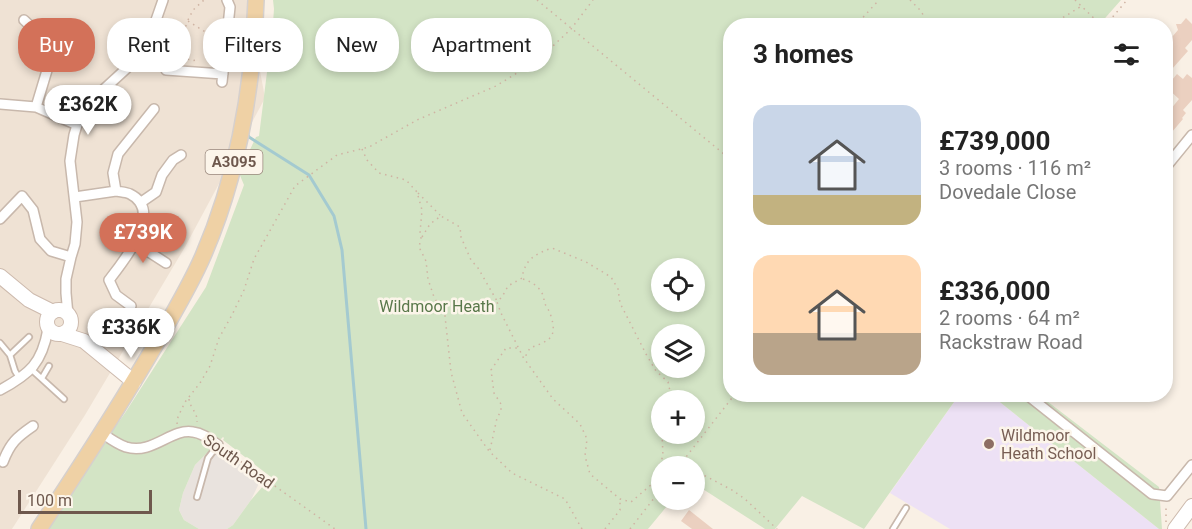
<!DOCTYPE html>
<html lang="en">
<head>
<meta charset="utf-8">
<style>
	body { margin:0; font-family:Roboto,sans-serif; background:#f6f6f6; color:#222; height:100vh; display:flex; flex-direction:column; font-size:22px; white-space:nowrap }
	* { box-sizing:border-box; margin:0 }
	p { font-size:20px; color:#767676 }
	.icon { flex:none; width:33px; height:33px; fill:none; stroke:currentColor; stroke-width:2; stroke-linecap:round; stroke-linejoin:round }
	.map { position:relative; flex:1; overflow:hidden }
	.panel { position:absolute; left:723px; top:18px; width:450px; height:384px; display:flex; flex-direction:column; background:#fff; border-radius:24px; box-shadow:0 3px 9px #0003 }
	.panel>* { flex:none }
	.guide { position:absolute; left:18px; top:18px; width:570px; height:54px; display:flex; gap:12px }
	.controls { position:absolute; left:651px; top:258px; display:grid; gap:12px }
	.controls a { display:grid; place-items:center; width:54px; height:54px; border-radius:50%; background:#fff; box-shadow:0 3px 9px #0003; font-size:30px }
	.scale { position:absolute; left:18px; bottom:15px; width:134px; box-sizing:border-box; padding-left:6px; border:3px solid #6e584d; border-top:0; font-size:16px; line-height:21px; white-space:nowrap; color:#6e584d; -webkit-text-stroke:4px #fcf5ea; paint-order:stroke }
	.price { position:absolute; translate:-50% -51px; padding:0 14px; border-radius:21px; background:#fff; color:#222; font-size:20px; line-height:39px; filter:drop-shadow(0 2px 3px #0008) }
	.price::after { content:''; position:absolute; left:50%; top:36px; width:18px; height:14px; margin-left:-9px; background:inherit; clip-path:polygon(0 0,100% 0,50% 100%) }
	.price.active { background:#d37159; color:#fff }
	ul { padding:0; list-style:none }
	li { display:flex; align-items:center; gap:18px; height:150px; padding:0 30px }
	li span { display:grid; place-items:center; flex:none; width:168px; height:120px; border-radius:18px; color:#555 }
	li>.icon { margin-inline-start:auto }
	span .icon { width:72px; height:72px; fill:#fffc; stroke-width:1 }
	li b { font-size:26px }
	h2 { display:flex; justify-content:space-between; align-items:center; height:72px; padding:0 30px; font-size:26px }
	.pill { padding:0 21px; border-radius:24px; background:#fff; box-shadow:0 3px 9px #0003; font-size:21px; line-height:54px }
	.pill.active { background:#d37159; color:#fff }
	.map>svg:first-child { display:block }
</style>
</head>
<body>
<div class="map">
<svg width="1192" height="529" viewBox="0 0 1192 529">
	<rect width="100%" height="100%" fill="#f9f0e5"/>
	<!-- residential -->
	<path fill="#efe2d4" d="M0 0H247L265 98 185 247 85 415 12 529H0Z"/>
	<!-- industrial -->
	<path fill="#e9e3de" d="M214 446 261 479 251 500 233 525 227 529H199L184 520 179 510 183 493 195 465Z"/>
	<!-- education -->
	<path fill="#ede1f5" d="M959 395H991L1159 529H950L890 493Z"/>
	<!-- green -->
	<path fill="#d3e4c5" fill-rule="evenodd" d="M273 0H1121L1099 25 730 26V394L959 395 864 529 802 496 775 529H765L695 484 694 466H662V500H672L648 529H227L233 525 251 500 271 477 223 440 224 438 223 437 195 465 183 493 179 510 184 520 199 529H45L63 500 125 413 206 287 244 185 239 173 256 137 259 136 267 72 262 59 268 22 273 23 274 9ZM662 268H694V302H662ZM662 334H694V368H662ZM662 400H694V434H662Z
		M991 395H1039L1159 487 1162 529H1159Z"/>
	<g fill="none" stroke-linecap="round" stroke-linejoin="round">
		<!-- stream -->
		<path stroke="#a4cad0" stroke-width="3" d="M248 135 249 137 309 175 334 216 342 250 366 529"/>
	</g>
	<!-- building -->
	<path fill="#ebd0c0" d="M1186 18 1192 24V40L1185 48 1188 51 1172 69 1166 63V44L1178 30 1176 24H1181Z
		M1177 74 1183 79 1187 74 1192 78V100L1183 110 1186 113 1182 118 1183 119 1166 139V115L1179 99 1166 87Z
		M689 510 713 529H692L681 521Z"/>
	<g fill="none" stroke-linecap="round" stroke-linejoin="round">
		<!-- lane casing -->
		<g stroke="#c8b8ac" stroke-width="8">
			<path id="lane" d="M0 343 10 355 15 371 20 379
				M10 355 29 337
				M31 369 64 399
				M42 378 49 366
				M197 497 208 458 218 445
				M893 529 906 508"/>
		</g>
		<!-- street casing -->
		<g stroke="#c8b8ac" stroke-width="12">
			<path id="street" d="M24 20 44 39 51 57 36 107
				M51 57 70 56 83 49
				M166 70 223 74
				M222 82 230 7 227 0
				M0 104 36 107 77 125
				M1166 167 1192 135
				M75 197 116 191
				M140 203 156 192 162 175 173 160 181 155
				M0 219 22 196 33 210 40 239 51 251 71 257
				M135 243 166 263
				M131 306 116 295 109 280C123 262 165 211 130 194 126 192 120 192 116 191L113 173 118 154 154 109
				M68 315 66 293V279L71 257 75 244 77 222 70 161 74 135 77 125 83 115 103 90 127 68 143 38 155 23 163 0
				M0 390C30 374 42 363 48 329
				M1026 394 1152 494 1167 496 1192 465
				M102 433C109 438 117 444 126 447 153 455 171 428 193 432 203 433 211 440 218 445
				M3 462C10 443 17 437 33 426"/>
		</g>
		<!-- secondary casing -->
		<g stroke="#cdbaad" stroke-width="16">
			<path id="secondary" d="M0 276 29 300 53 312
				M47 322a12 12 0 1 1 24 0a12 12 0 1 1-24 0Z
				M62 334 84 341 134 382
				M1175 529 1192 506"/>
		</g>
		<!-- primary casing -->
		<g stroke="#d6d0cd" stroke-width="18">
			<path id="primary" d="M39 529C81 466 122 402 160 337 175 310 191 284 203 256 238 175 253 88 256 0"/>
		</g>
		<!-- path -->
		<path stroke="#cfb3a3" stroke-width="1.5" stroke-dasharray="1.5 4.5" stroke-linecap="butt" d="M537 0 730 159
			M910 0 921 11 929 26
			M1075 0 1102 26
			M188 20 193 10 204 0
			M163 24 185 28 188 21 210 35 218 43
			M855 26 879 0
			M1055 26 1059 20 1080 7
			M1105 26 1127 0
			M145 54 156 63H161
			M167 61 168 57 194 60 195 64
			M362 149 367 160 379 173 406 180 417 192 422 210 420 233 421 238 419 247 426 261 428 279 434 297 445 316 451 372 462 413 489 451 512 473 565 499 582 529
			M418 193 440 215
			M422 237 430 224 441 216 460 227 461 237 471 260 478 268 497 301
			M523 279C534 282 545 291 544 303 548 308 549 311 551 316 558 339 548 341 530 348L524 359
			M189 399C190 408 198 413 197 422
			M177 424 178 417 185 402 200 383 210 366 219 338 232 315 244 290 254 259 295 186 337 155 369 147 417 120 496 86 538 60 571 29 593 0
			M662 434 663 456 652 484 631 502 620 499 590 474 585 456 587 439 580 424 553 399 523 357 501 313 497 302 502 297 508 286 522 278C525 259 535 254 552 248L586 262 611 277 618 289 620 303 646 354 656 371 668 382 670 391 668 400
			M490 450 497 418 501 411V404L494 393 491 370 506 348H517
			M226 451 335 529
			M679 466 735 394
			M694 470 732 490 745 499 777 529
			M1166 522V506
			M605 529 620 510V500
			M630 529 662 488"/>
		<!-- lane -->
		<use href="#lane" stroke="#fff" stroke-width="4.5"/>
		<!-- street -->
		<use href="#street" stroke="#fff" stroke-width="9"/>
		<!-- secondary -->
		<use href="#secondary" stroke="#fff" stroke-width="14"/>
		<!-- primary -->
		<use href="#primary" stroke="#efd1a5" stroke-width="15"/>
	</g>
	<!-- markers -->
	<circle fill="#8d6e63" stroke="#fcf5ea" stroke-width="2" cx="989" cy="444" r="6"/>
	<g text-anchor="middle" stroke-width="5" stroke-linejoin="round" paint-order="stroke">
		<!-- shield labels -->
		<rect fill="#fcf5ea" stroke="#99877c" stroke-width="1.5" x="205.5" y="150" width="57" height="24" rx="4.5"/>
		<g font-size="15" font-weight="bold" fill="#6e584d">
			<text x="234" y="167">A3095</text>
		</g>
		<!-- park labels -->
		<g font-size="16" fill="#59784a" stroke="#fcf5ea">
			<text x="437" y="312">Wildmoor Heath</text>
		</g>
		<!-- education labels -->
		<g font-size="16" fill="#785e54" stroke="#fcf5ea" text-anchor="start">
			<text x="1001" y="441">Wildmoor<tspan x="1001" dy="18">Heath School</tspan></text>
		</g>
		<!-- street labels -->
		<g font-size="16" fill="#6e584d" stroke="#fcf5ea">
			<text transform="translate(239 461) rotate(35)" y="6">South Road</text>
		</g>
	</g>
</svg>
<div class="controls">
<a><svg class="icon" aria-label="locate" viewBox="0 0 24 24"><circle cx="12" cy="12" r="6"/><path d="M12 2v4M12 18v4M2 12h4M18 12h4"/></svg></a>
<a><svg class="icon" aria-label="layers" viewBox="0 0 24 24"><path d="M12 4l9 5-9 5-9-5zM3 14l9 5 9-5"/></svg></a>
<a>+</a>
<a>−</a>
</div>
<div class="scale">100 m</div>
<b class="price" style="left:88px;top:136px">£362K</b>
<b class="price active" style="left:143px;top:264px">£739K</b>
<b class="price" style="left:131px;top:359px">£336K</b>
<div class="guide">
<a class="pill active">Buy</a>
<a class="pill">Rent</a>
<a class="pill">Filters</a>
<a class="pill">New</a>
<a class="pill">Apartment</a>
</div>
<section class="panel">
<h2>3 homes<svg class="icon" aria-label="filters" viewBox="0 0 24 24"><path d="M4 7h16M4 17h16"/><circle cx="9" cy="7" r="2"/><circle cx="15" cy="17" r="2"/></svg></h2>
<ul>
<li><span style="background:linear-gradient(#c9d6e8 75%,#c2b280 0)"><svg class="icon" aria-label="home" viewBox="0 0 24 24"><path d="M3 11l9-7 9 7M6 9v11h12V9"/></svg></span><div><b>£739,000</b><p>3 rooms · 116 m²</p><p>Dovedale Close</p></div></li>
<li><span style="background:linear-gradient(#ffd9b3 65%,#b9a48a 0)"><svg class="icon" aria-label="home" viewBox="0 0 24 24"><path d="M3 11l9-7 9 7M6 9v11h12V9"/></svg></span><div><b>£336,000</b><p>2 rooms · 64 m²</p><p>Rackstraw Road</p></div></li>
</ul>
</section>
</div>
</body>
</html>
